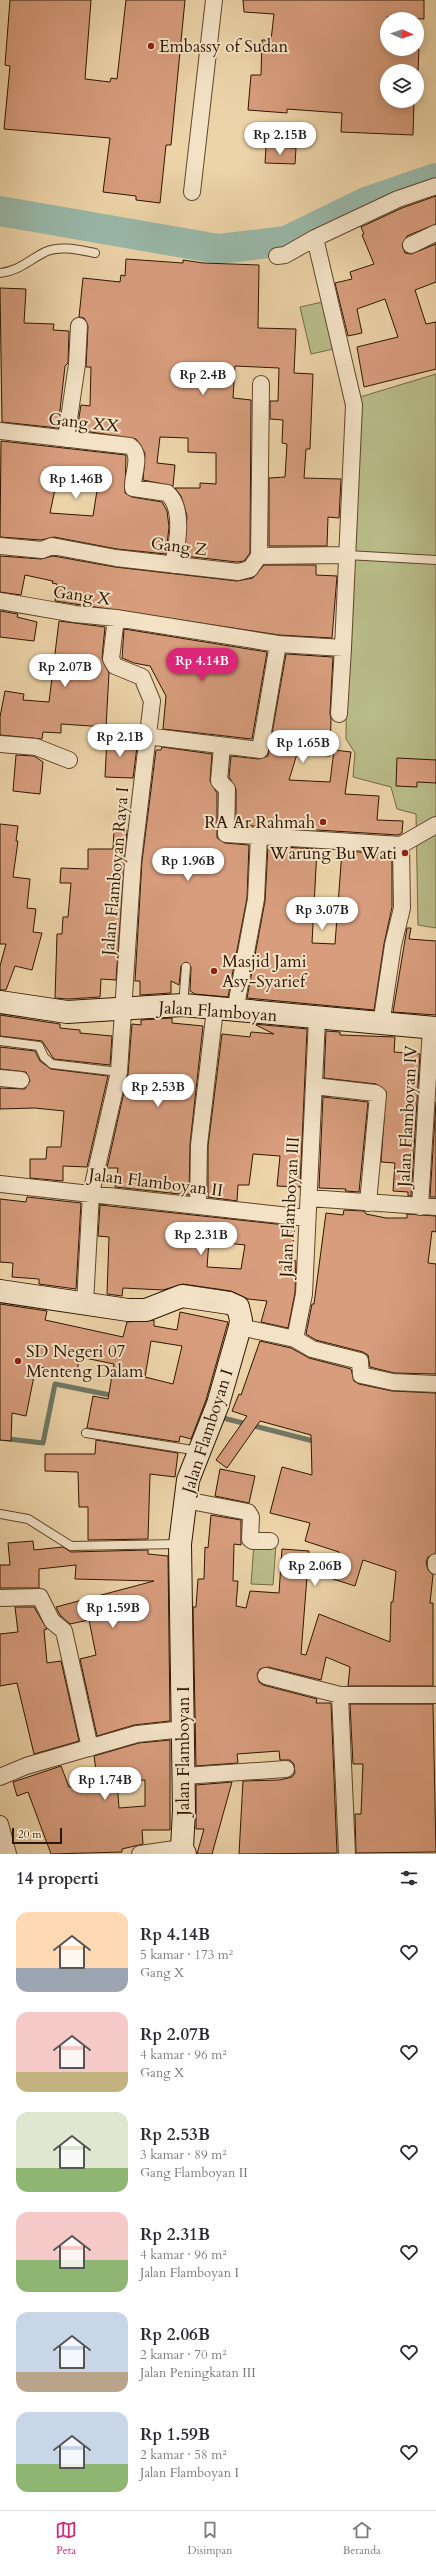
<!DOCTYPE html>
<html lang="id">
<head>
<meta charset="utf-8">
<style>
	body { margin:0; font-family:Cardo,serif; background:#f2f2f3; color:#2b2b33; height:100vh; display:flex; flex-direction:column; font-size:15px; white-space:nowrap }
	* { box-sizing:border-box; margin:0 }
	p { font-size:13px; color:#7c7c81 }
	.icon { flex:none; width:22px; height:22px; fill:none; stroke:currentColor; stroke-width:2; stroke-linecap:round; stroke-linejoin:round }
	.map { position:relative; height:1854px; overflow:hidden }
	.sheet { display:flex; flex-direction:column; background:#fff; flex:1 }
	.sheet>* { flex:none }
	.needle { width:26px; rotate:92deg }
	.controls { position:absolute; left:380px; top:12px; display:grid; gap:8px }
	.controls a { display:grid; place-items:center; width:44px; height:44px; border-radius:50%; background:#fff; box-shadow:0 2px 10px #0003; font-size:20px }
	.scale { position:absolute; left:12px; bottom:10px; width:50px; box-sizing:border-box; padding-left:4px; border:2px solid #2f1600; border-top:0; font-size:11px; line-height:14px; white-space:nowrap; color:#2f1600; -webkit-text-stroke:3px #f3e2c6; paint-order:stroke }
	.price { position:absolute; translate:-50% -34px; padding:0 9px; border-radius:14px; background:#fff; color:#222; font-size:13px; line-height:26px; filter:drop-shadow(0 1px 2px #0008) }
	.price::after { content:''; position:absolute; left:50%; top:24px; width:12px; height:9px; margin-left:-6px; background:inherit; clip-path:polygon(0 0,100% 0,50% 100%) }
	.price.active { background:#db2777; color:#fff }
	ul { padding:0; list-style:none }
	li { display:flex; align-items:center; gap:12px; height:100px; padding:0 16px }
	li span { display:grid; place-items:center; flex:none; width:112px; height:80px; border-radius:12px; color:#555 }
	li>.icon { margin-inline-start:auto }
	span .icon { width:48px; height:48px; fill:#fffc; stroke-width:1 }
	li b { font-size:17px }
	h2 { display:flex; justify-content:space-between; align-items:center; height:48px; padding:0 16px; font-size:17px }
	.menu { display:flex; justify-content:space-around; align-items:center; height:56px; border-top:1px solid #e1e1e2; background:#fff; font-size:11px; color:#7c7c81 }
	.menu a { display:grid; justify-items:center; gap:2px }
	.menu .active { color:#db2777 }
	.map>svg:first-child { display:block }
</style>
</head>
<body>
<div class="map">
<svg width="436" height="1854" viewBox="0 0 436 1854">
	<rect width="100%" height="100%" fill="#ecd3a8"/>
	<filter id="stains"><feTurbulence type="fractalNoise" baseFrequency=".005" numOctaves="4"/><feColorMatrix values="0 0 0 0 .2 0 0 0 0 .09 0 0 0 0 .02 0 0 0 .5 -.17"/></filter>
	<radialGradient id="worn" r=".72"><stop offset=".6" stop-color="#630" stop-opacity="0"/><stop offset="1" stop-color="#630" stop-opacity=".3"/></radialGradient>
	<!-- green -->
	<path fill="#b8bc88" stroke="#746944" d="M327 301 338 348 311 354 300 307Z
		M436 374V928L418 925 416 814 397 809 391 787 353 777 355 753 346 739 347 555 360 397Z
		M254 1543 276 1544 273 1585 251 1584Z"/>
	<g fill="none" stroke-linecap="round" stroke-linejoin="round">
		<!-- stream -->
		<path stroke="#6f7765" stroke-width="5" d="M219 1417 317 1442
			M0 1438 43 1443 55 1384 115 1396"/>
		<!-- river -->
		<path stroke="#99b8a9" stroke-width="30" d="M0 211 218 249 286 241 366 202 436 178"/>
	</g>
	<!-- building -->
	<path fill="#d79d7d" stroke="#2f1600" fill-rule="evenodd" d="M10 0H91L85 79 110 82 111 78 117 79 126 0H185L171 145H166L160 203 136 200V196L103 192 110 138 4 129 10 66 5 65Z
		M243 0H424V19L387 17V49H419L418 71H387V101H414L413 135 341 132 342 113 287 109V113L248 110 251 75H261L262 40H271L274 14 244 12Z
		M266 147 296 148 295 164 265 163Z
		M436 196V224L407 236 402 245 405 253 411 254 436 244V282L415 290 426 324 436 322V369L364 387 357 347 398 337 385 299 357 309 362 333 348 336 335 283 352 279 350 272 374 264 362 235 364 234 361 227 402 208Z
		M126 259 183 263V260L203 263 259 265 258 328 296 329 294 373 313 374 310 449H306L304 478 341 479 339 518 328 517 327 546H269V478L285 477 287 444 282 443 283 420 270 419V401H278L279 368 235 366 233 398 251 400 250 553 244 561 237 562 184 556 187 516 181 496 175 488H200V483L216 484V453L188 452V438L160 437 157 463 175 465 173 486 143 480 145 453 136 439 77 430 81 405 90 406 91 367H86L88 326 84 318 79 317 83 278 120 282 121 275 125 276Z
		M0 288 26 289 24 323 54 324 53 330 69 331 68 363 65 366 58 428 2 422Z
		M1 441 126 455 125 493 132 497 162 502 167 511 169 527 166 554 117 549 54 537 41 540 0 537ZM58 475 99 478 93 516 50 513Z
		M0 556 41 559 53 556 115 567 237 581 253 578 264 565H316V575L337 576 332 638 279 635 55 601 57 584 52 583 53 581 25 575 21 595 0 592Z
		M0 611 18 614 17 617 37 622 34 641 0 637Z
		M59 621 105 627 102 658 109 673 106 727 61 724V733L43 732 42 739 0 735V717L5 691 24 694 23 700 49 702Z
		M124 629 267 652 252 739 163 729 166 696 150 666 134 663 122 658Z
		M286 654 333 657 330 713 331 719 330 756 297 754 289 780 330 782 334 750 351 752 345 794 379 796 377 820 403 821 402 833 398 835 236 825V789L229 777 231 756 259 759 268 756Z
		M107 737 132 738 131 747H137L133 778 105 777Z
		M162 747 212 754 210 781 217 793V838L225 843 249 845 247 898 228 997 195 994 190 991 191 967 187 962 181 966 179 985 171 981V993L140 995V981H135L142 861 156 750H161Z
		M16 755 34 756 43 762 40 794 13 791Z
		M397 758 436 760V783L417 782V787L396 786Z
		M0 824 18 826 16 841H18L13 877 30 879 27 908 36 909 33 932 42 933 32 970 15 966 6 990H0V966L6 944H0Z
		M114 830H127L116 980 101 979 100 997 68 999 55 998 57 934H62L63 917H68L71 883H60L61 868 88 869V849H113Z
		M268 846 317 849 312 943 335 944 342 851 392 854V907L384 944 374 1010 247 998 265 901Z
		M407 928H411L409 939 436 941V1015L393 1012Z
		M0 1015 60 1024V1028L80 1030V1033L112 1036 110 1065 54 1059 42 1041 0 1036Z
		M172 1018V1023L203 1026 190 1144 189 1195 115 1187 118 1168H107L128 1074 132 1024 141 1025V1020Z
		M254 1024 307 1029 300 1187 277 1186 280 1156 253 1154 249 1185H238L237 1201 208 1197V1146L222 1034 250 1037 251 1032 274 1034Z
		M326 1031 340 1032V1035L395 1037 394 1052 420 1054 411 1196H408V1192L393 1191 395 1163 381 1162 386 1091 376 1084 324 1078Z
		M0 1047 35 1051 40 1061 51 1069 108 1076 87 1167 63 1166V1181L30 1178V1159H46L47 1147H61L64 1111 35 1108 0 1109V1088L25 1089 30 1081 26 1072 0 1069Z
		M323 1097 368 1102 359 1192 345 1191 346 1189 319 1188Z
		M436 1102V1197H430Z
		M27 1197 81 1203 76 1289 39 1284V1279L12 1277 13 1263 0 1262V1199L26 1202Z
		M100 1205 295 1226 291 1260 296 1261 295 1293 288 1328 261 1322 267 1301 248 1299 231 1291 183 1284 163 1290 123 1288 122 1296 107 1294 109 1237 98 1236ZM209 1241 245 1245 241 1269 207 1267Z
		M344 1210 364 1211 366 1214 386 1218H407V1214L436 1216V1232L432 1231 428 1263 436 1264V1374L394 1373 370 1367 368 1355 363 1352 316 1340 306 1334 312 1304H314L326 1213 343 1215Z
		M0 1304 47 1311 45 1320 123 1337 127 1322 154 1320V1326L177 1330 180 1312 228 1322 206 1400 191 1439 180 1436 179 1442 87 1428 93 1396 108 1399 114 1364 80 1357 76 1375 36 1366 26 1416 12 1413 11 1441 0 1440ZM151 1341 182 1346 173 1384 145 1377Z
		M260 1341 291 1348 309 1358 351 1369 354 1381 359 1384 392 1391 436 1393V1553L428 1557 426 1562 428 1570 433 1575 430 1603H433V1686H348L350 1667 326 1657 321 1680 268 1667 260 1669 257 1674 259 1682 263 1685 317 1699 316 1703H331L337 1853 239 1854 243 1781 280 1780 292 1777 295 1773 294 1764 290 1760H280L279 1751 237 1754 238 1763 196 1766 193 1607H196L198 1579H204L205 1547 208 1548 211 1515 241 1520V1545L234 1544 233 1581H238L236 1606 246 1608 250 1591 279 1593 282 1549 309 1551 301 1654 306 1655 319 1614 390 1642 391 1602H393L396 1571 363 1560 355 1586 330 1578 339 1552 305 1541 310 1523 270 1513 282 1467 312 1475 311 1435 260 1421 227 1468 216 1460 247 1416 232 1411 239 1394 241 1395Z
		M96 1440 178 1453 175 1477 150 1474 148 1539 88 1540V1507H79L78 1472 45 1471V1454H95Z
		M220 1469 255 1476 249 1503 215 1496Z
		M33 1541 34 1550 63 1547 71 1552 148 1550V1554L168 1556 170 1721 134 1725 97 1736 80 1659 96 1655 89 1620 70 1624 60 1615 56 1607 154 1581 75 1579 76 1565 39 1569V1588H0V1565H10L8 1543Z
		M15 1607H34L47 1629 44 1630 47 1663 61 1661 79 1741 34 1754 17 1683 0 1686V1634L18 1632Z
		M350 1704H433L436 1852 356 1853 355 1814H361L363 1764H353Z
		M170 1740V1830H142L143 1844 122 1849V1852L51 1854 28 1792 17 1796 13 1782 61 1766 69 1787 98 1785 94 1756 139 1743ZM145 1780V1806L119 1808 117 1782Z
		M232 1782 212 1854H197L204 1829H196V1785Z"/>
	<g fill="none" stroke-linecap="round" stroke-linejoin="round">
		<!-- lane casing -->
		<g stroke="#5e452a" stroke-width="10">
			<path id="lane" d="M0 273C19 271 29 260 45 252 60 245 79 250 95 253
				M347 555 436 560
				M183 1005 186 967
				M0 1041 39 1046 44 1057 52 1064 119 1072
				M86 1433 199 1451
				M0 1514 28 1519 71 1546 179 1544"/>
		</g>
		<!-- street casing -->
		<g stroke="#5e452a" stroke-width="18">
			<path id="street" d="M192 192 214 0
				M411 245 436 233
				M277 256 285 255 315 238
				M0 431 130 446C143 455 132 475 133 488L167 493C185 508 177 546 173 565
				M66 439 77 364 79 326
				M0 546 42 550 52 546 116 558 238 572 250 569 259 556 347 555
				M259 556 261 384
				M0 601 75 614 116 618 111 659 115 666 142 677 152 701 133 860 119 1072 91 1193 85 1303
				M116 618 278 644 260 750 146 736
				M278 644 343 648 354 405 315 238 398 199 436 186
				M339 714 343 648
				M0 744 36 747 69 760
				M222 746 219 781 227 789 226 834 401 845
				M401 845 436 825
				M235 1011 256 899 259 836
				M381 1025 393 945 402 908 401 845
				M0 1078 21 1080
				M314 1086 375 1093 378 1095 368 1203
				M0 1184 307 1218
				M309 1198 436 1207
				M198 1206 199 1145 215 1009
				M420 1207 431 1028
				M240 1327 295 1339 312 1349 360 1361 361 1375 393 1382 436 1384
				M295 1339 304 1294 317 1019
				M185 1500 248 1512 251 1517 250 1539 253 1541H270
				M436 1562V1566
				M0 1598 40 1597 52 1621 64 1631 90 1748
				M266 1676 340 1695H436
				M340 1695 347 1854
				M184 1776 286 1769
				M0 1777 26 1766 137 1734 184 1729
				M0 1824 8 1854
				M140 1854 182 1848"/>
		</g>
		<!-- secondary casing -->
		<g stroke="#2f1600" stroke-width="24">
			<path id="secondary" d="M0 1002 67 1012 183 1005 436 1028
				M0 1291 128 1310H146L182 1296 229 1303 238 1307 241 1320 240 1327 218 1404 188 1480 180 1544 184 1810 182 1848 185 1854"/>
		</g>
		<!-- lane -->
		<use href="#lane" stroke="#f3e2c6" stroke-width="8"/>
		<!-- street -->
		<use href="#street" stroke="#f3e2c6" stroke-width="16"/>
		<!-- secondary -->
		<use href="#secondary" stroke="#f3e2c6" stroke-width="22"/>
	</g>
	<!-- markers -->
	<g fill="#8f2418" stroke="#f3e2c6" stroke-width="1.5">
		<circle cx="151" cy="46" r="4"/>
		<circle cx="323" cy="822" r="4"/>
		<circle cx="405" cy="853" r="4"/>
		<circle cx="214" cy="971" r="4"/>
		<circle cx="18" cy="1361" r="4"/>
	</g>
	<g text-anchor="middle" stroke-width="4" stroke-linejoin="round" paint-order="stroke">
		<!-- poi labels -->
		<g font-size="17" fill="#2f1600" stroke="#f3e2c6" text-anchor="start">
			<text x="159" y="52">Embassy of Sudan</text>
			<text x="315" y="828" text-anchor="end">RA Ar Rahmah</text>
			<text x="397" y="859" text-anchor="end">Warung Bu Wati</text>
			<text x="222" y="967">Masjid Jami<tspan x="222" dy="20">Asy-Syarief</tspan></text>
			<text x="26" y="1357">SD Negeri 07<tspan x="26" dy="20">Menteng Dalam</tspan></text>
		</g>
		<!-- street labels -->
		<g font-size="17" fill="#2f1600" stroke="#f3e2c6">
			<text transform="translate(84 422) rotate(6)" y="6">Gang XX</text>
			<text transform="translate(179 546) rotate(7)" y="6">Gang Z</text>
			<text transform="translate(82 595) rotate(8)" y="6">Gang X</text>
			<text transform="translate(115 871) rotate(-85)" y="6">Jalan Flamboyan Raya I</text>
			<text transform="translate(218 1011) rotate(4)" y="6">Jalan Flamboyan</text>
			<text transform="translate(407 1116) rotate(-87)" y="6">Jalan Flamboyan IV</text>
			<text transform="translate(156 1182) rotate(7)" y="6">Jalan Flamboyan II</text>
			<text transform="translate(289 1207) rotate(-87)" y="6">Jalan Flamboyan III</text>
			<text transform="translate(207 1431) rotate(-72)" y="6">Jalan Flamboyan I</text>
			<text transform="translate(183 1751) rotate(-90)" y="6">Jalan Flamboyan I</text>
		</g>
	</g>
	<rect width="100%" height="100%" filter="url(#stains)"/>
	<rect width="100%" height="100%" fill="url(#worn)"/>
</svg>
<div class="controls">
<a><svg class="needle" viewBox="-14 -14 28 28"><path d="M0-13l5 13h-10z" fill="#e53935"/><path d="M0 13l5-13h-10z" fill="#7c7c81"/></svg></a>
<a><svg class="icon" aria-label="layers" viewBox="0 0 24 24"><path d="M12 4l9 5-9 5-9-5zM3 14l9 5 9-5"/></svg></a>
</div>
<div class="scale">20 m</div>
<b class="price" style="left:280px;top:156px">Rp 2.15B</b>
<b class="price" style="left:203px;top:396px">Rp 2.4B</b>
<b class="price" style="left:76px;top:500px">Rp 1.46B</b>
<b class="price active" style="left:202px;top:682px">Rp 4.14B</b>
<b class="price" style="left:65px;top:688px">Rp 2.07B</b>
<b class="price" style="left:120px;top:758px">Rp 2.1B</b>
<b class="price" style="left:303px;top:764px">Rp 1.65B</b>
<b class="price" style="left:188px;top:882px">Rp 1.96B</b>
<b class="price" style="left:322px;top:931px">Rp 3.07B</b>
<b class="price" style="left:158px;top:1108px">Rp 2.53B</b>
<b class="price" style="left:201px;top:1256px">Rp 2.31B</b>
<b class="price" style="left:315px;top:1587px">Rp 2.06B</b>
<b class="price" style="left:113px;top:1629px">Rp 1.59B</b>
<b class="price" style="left:105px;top:1801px">Rp 1.74B</b>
</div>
<section class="sheet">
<h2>14 properti<svg class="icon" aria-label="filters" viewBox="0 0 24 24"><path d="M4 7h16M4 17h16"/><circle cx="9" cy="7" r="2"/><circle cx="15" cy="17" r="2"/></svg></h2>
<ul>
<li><span style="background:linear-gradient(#ffd9b3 70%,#9aa5b1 0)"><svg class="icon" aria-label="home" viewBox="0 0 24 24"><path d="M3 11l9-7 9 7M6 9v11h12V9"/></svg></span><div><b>Rp 4.14B</b><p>5 kamar · 173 m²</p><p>Gang X</p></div><svg class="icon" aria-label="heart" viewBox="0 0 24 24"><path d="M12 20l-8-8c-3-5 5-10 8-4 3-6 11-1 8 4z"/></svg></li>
<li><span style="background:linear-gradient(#f6c9c9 75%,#c2b280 0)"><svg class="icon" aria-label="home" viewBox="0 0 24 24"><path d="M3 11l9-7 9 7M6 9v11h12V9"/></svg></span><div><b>Rp 2.07B</b><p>4 kamar · 96 m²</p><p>Gang X</p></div><svg class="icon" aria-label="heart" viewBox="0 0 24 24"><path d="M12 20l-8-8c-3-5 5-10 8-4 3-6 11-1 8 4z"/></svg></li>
<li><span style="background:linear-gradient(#dfe7d0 70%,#8fb573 0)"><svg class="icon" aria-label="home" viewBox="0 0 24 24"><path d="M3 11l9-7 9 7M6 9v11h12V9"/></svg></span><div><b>Rp 2.53B</b><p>3 kamar · 89 m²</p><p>Gang Flamboyan II</p></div><svg class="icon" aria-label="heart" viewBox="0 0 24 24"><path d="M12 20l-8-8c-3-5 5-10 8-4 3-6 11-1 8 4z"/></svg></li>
<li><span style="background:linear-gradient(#f6c9c9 60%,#8fb573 0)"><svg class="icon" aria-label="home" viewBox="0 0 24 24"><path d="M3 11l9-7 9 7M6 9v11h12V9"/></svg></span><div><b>Rp 2.31B</b><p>4 kamar · 96 m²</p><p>Jalan Flamboyan I</p></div><svg class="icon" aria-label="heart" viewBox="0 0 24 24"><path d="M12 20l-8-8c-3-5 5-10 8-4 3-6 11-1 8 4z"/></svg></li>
<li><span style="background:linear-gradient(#c9d6e8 75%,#b9a48a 0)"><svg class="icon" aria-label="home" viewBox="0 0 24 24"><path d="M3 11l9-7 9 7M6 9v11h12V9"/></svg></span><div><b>Rp 2.06B</b><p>2 kamar · 70 m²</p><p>Jalan Peningkatan III</p></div><svg class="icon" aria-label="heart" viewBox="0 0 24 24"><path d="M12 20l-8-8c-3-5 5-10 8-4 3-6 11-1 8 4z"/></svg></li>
<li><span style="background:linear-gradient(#c9d6e8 65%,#8fb573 0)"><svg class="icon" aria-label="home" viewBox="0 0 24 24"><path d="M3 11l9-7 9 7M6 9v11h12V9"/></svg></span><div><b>Rp 1.59B</b><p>2 kamar · 58 m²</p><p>Jalan Flamboyan I</p></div><svg class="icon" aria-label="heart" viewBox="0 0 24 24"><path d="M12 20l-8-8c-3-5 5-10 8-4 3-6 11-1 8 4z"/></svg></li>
</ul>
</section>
<nav class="menu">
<a class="active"><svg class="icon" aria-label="map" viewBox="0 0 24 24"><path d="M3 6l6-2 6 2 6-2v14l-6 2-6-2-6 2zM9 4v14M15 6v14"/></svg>Peta</a>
<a><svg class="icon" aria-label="saved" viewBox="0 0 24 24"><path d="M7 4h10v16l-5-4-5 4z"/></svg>Disimpan</a>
<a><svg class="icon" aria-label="home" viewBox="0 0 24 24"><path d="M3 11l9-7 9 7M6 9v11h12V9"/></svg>Beranda</a>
</nav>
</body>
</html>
